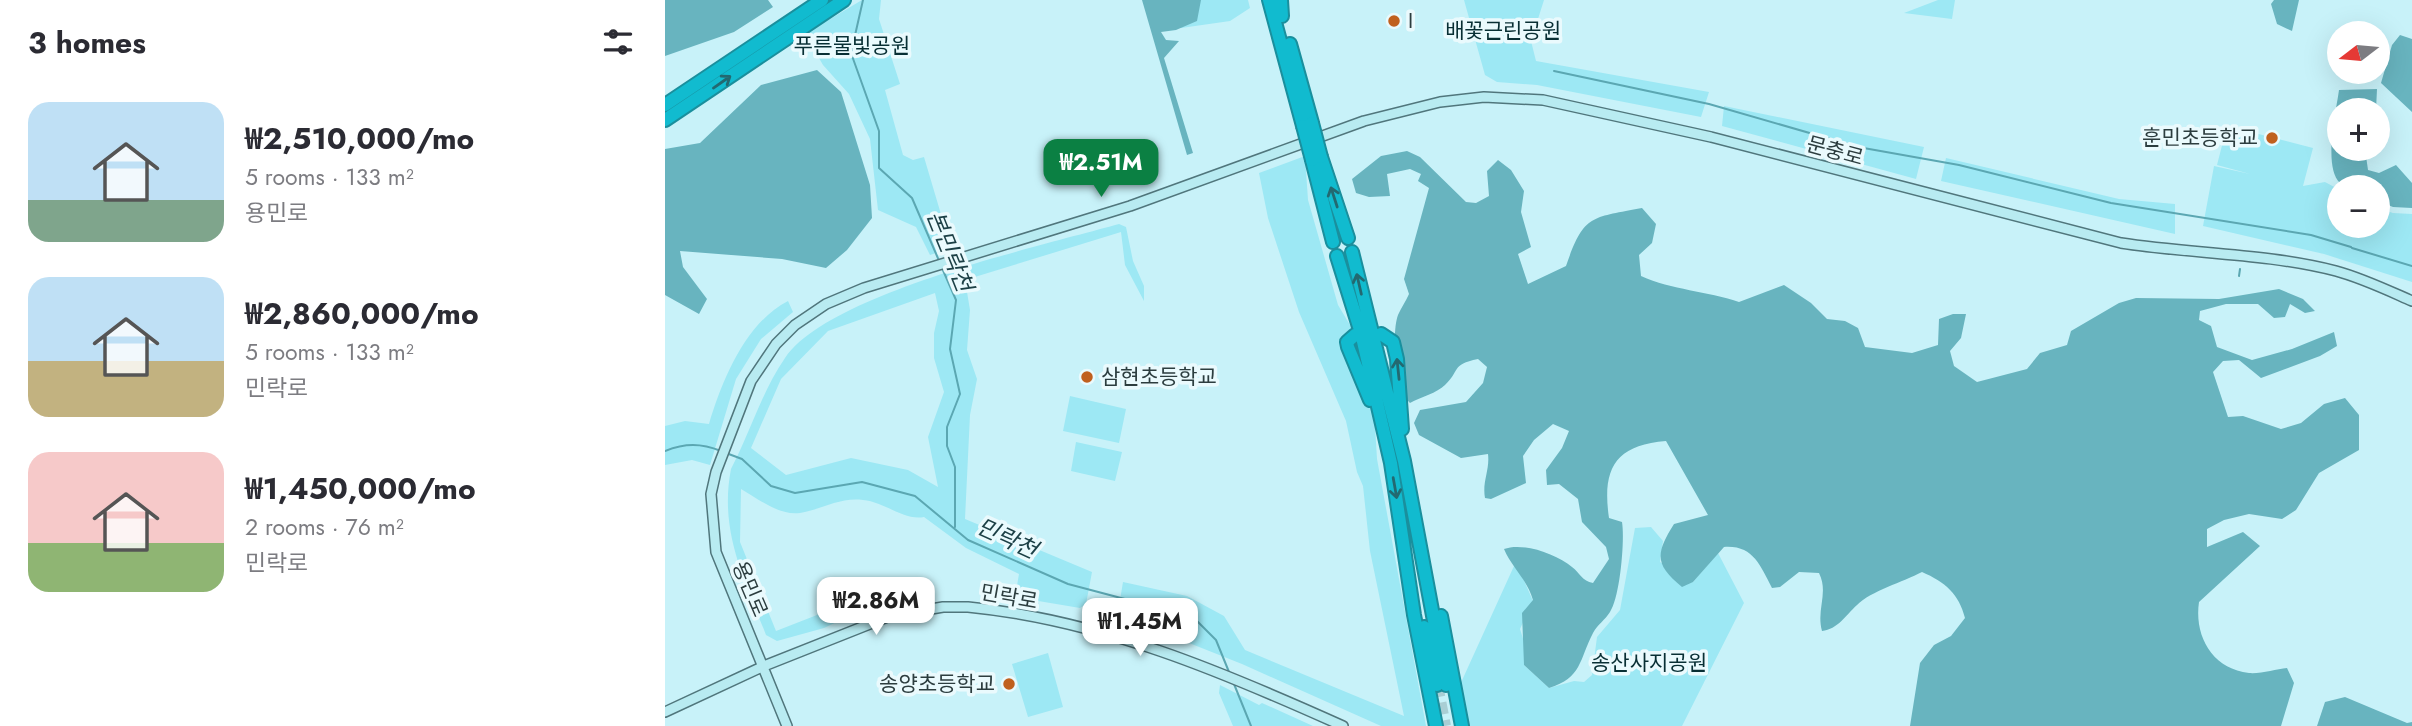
<!DOCTYPE html>
<html lang="en">
<head>
<meta charset="utf-8">
<style>
	body { margin:0; font-family:Jost,"Noto Sans KR",sans-serif; background:#f7f7f7; color:#2b2b33; height:100vh; display:flex; flex-direction:column; font-size:26px; white-space:nowrap }
	* { box-sizing:border-box; margin:0 }
	p { font-size:23px; color:#7c7c81 }
	.icon { flex:none; width:38px; height:38px; fill:none; stroke:currentColor; stroke-width:2; stroke-linecap:round; stroke-linejoin:round }
	.map { position:relative; flex:1; overflow:hidden }
	.sheet { display:flex; flex-direction:column; background:#fff; width:665px }
	.sheet>* { flex:none }
	.needle { width:46px; rotate:254deg }
	.controls { position:absolute; left:1662px; top:21px; display:grid; gap:14px }
	.controls a { display:grid; place-items:center; width:63px; height:63px; border-radius:50%; background:#fff; box-shadow:0 7px 28px #0002; font-size:35px }
	.price { position:absolute; translate:-50% -60px; padding:0 16px; border-radius:14px; background:#fff; color:#222; font-size:23px; line-height:46px; filter:drop-shadow(0 2px 4px #0008) }
	.price::after { content:''; position:absolute; left:50%; top:42px; width:21px; height:16px; margin-left:-10px; background:inherit; clip-path:polygon(0 0,100% 0,50% 100%) }
	.price.on { background:#0b8043; color:#fff }
	ul { padding:0; list-style:none }
	li { display:flex; align-items:center; gap:21px; height:175px; padding:0 28px }
	li span { display:grid; place-items:center; flex:none; width:196px; height:140px; border-radius:21px; color:#555 }
	li>.icon { margin-inline-start:auto }
	span .icon { width:84px; height:84px; fill:#fffc; stroke-width:1 }
	li b { font-size:30px }
	h2 { display:flex; justify-content:space-between; align-items:center; height:84px; padding:0 28px; font-size:30px }
	main { display:flex; flex:1; min-height:0 }
	.map>svg:first-child { display:block }
</style>
</head>
<body>
<main>
<section class="sheet">
<h2>3 homes<svg class="icon" aria-label="filters" viewBox="0 0 24 24"><path d="M4 7h16M4 17h16"/><circle cx="9" cy="7" r="2"/><circle cx="15" cy="17" r="2"/></svg></h2>
<ul>
<li><span style="background:linear-gradient(#bfe0f5 70%,#7fa58c 0)"><svg class="icon" aria-label="home" viewBox="0 0 24 24"><path d="M3 11l9-7 9 7M6 9v11h12V9"/></svg></span><div><b>₩2,510,000/mo</b><p>5 rooms · 133 m²</p><p>용민로</p></div></li>
<li><span style="background:linear-gradient(#bfe0f5 60%,#c2b280 0)"><svg class="icon" aria-label="home" viewBox="0 0 24 24"><path d="M3 11l9-7 9 7M6 9v11h12V9"/></svg></span><div><b>₩2,860,000/mo</b><p>5 rooms · 133 m²</p><p>민락로</p></div></li>
<li><span style="background:linear-gradient(#f6c9c9 65%,#8fb573 0)"><svg class="icon" aria-label="home" viewBox="0 0 24 24"><path d="M3 11l9-7 9 7M6 9v11h12V9"/></svg></span><div><b>₩1,450,000/mo</b><p>2 rooms · 76 m²</p><p>민락로</p></div></li>
</ul>
</section>
<div class="map">
<svg width="1747" height="726" viewBox="0 0 1747 726">
	<rect width="100%" height="100%" fill="#c8f2f9"/>
	<!-- green -->
	<path fill="#9de8f4" fill-rule="evenodd" d="M197 0H216L214 19 235 84 220 90 238 155 248 160 259 157 286 248 265 255 251 227 213 210 205 139 184 94 158 65 140 34Z
		M505 0H583L585 8 565 21 516 28 512 11Z
		M799 0H879L866 41 871 61 1044 92 1036 117 872 85 832 82 820 75Z
		M1273 0H1290L1287 19 1239 13Z
		M1059 106 1259 147 1251 179 1057 126Z
		M1562 126 1648 148 1638 186 1660 182 1675 190V226H1713V208L1728 213 1747 214V282L1659 254 1538 226 1549 166 1585 174 1552 165Z
		M640 156 643 200 673 305 688 330 709 409 712 459 761 726H716L577 664 456 616 453 612 458 582 522 596 559 616 580 650 739 716 705 551 698 486 692 472 681 421 634 312 603 218 594 173Z
		M1281 158 1454 199 1510 204V234L1276 181Z
		M454 224 461 227 468 261 479 286V301L460 265 456 232 300 280 305 310 302 350 312 379 305 415 300 519 427 572 421 604 415 608 350 597 354 574 301 548 259 517C239 521 220 502 198 500 175 497 158 509 135 513 115 516 93 499 76 489L75 542 111 631 211 592 258 581 256 594 218 600 159 628 112 641 101 635C79 578 54 531 66 469 85 433 97 391 120 358 164 293 376 246 454 224ZM270 293 274 311 269 333V358L279 392 263 437 273 487 243 470 186 458 121 475 86 448 116 379 163 331Z
		M123 301 128 312 96 339 71 379 45 465 27 460 0 465V426L20 421 44 424C57 381 80 323 123 301Z
		M405 396 461 409 454 443 398 431Z
		M411 442 457 452 450 481 406 471Z
		M986 527 998 541 995 562 1028 582 1053 553 1079 603 1017 726H802L794 687 849 566 854 569 868 601 855 629 860 645 859 665 884 688 909 681 919 682 927 675 932 637 955 610 970 528Z
		M383 653 398 707 363 717 347 664Z
		M555 685 594 705 597 703 648 726H568L554 693Z"/>
	<!-- forest -->
	<path fill="#68b4bf" d="M0 0H103L108 7 69 32 0 56Z
		M477 0H536L532 21 511 30 496 32 501 40 514 41 499 58 528 153 522 155Z
		M1609 0H1634L1627 31 1612 24 1606 4Z
		M1735 35 1747 39V112L1716 83 1727 45Z
		M152 70 176 92 205 185 207 218 182 250 161 268 117 259 15 251 18 267 42 299 34 314 0 295V149L35 143 96 85Z
		M1712 89 1711 110H1675V149H1700L1703 170 1714 173 1731 165 1747 183V208L1728 207 1713 201V187C1702 187 1684 191 1675 183 1658 167 1671 112 1674 90Z
		M742 151 755 157 801 202 811 203 824 196 822 171 833 160 846 170 859 191 856 212 866 247 853 254 863 284 901 266C919 214 926 218 977 208L991 224 987 243 974 255 976 276C1007 290 1042 291 1074 302L1119 285 1146 303 1162 319 1180 321 1193 328 1200 347 1247 353 1273 345 1274 319 1288 314H1301L1296 338 1285 351 1289 366 1312 382 1362 369 1375 353 1402 345 1406 331 1454 303 1471 298 1554 299 1614 289 1638 299 1650 311 1640 313 1625 304 1620 317 1609 318 1593 304H1561L1535 311 1534 320 1546 326 1552 347 1587 360 1627 349 1669 332 1672 346 1655 356 1596 378 1574 360 1558 361 1548 372 1563 417 1578 416 1616 429 1636 423 1659 404 1680 398 1694 415V450L1654 473 1631 510 1617 519 1584 514 1559 520 1542 529V547L1578 532 1595 546 1534 602C1529 636 1547 669 1584 673 1596 674 1611 669 1622 668L1629 683 1616 726H1245L1255 663 1269 645 1286 636 1300 618C1294 594 1280 582 1257 572 1238 582 1206 591 1192 605 1180 616 1173 629 1157 631 1151 609 1164 593 1154 573L1134 572 1115 587 1107 588C1095 565 1088 545 1059 547L1028 582 1017 587C990 565 990 554 1009 524L1043 515 1001 441C949 445 937 470 944 518L957 522C960 540 955 597 945 612 940 620 933 624 928 633 914 660 917 678 884 688L859 665 857 613 868 600C862 579 847 568 839 549 858 542 891 554 907 567 915 573 917 581 928 583L944 559 941 547 917 522 913 499 894 484 882 485 881 470 897 448 904 431 888 424 869 440 858 456 861 483 826 499 820 498C817 482 825 470 823 454L796 458 754 435 749 423 755 410 801 402 818 383 822 367 813 359C785 365 796 370 780 385 772 393 756 397 745 403 731 389 726 334 733 315 736 308 741 301 744 294L739 279 764 188 753 181 756 174 745 169 722 174 725 196 704 197 691 193 687 179 716 156Z
		M1680 697 1742 723 1747 722V726H1652L1660 702Z"/>
	<g fill="none" stroke-linecap="round" stroke-linejoin="round">
		<!-- stream -->
		<path stroke="#5ba7b2" stroke-width="2" d="M198 0 186 53 214 131V168L247 198 275 263
			M889 71 1044 104 1193 147 1294 165 1446 203 1646 235 1686 247
			M1687 248 1747 266
			M277 268 291 300 285 349 295 394 282 427V446L290 467V527
			M1574 276 1575 269
			M0 451C20 443 36 443 56 451
			M61 453 77 459 106 486 130 493 197 482 250 496 303 540 403 584 528 617 551 640 564 672
			M569 684 586 726"/>
		<!-- highway-tunnel -->
		<path stroke="#a9ced4" stroke-width="12" stroke-dasharray="12 6" stroke-linecap="butt" d="M772 685 780 726"/>
		<!-- secondary casing -->
		<g stroke="#50767c" stroke-width="12">
			<path id="secondary" d="M0 712 99 666 225 616 278 607H303C436 620 558 672 678 726
				M122 726 51 552 46 494 51 472 86 381 111 344 130 325 161 304 199 288 465 206 699 121 775 102 819 97 878 100 1046 137 1456 243C1527 254 1601 253 1671 271 1697 278 1722 290 1747 301"/>
		</g>
		<!-- highway casing -->
		<g stroke="#1a8f9d" stroke-width="16">
			<path id="highway" d="M604 0 638 126
				M616 0 617 16
				M625 44 647 123
				M0 105 157 0
				M0 120 179 0
				M656 157 683 238
				M647 160 668 242
				M687 252 739 461 781 685
				M672 256 696 333 726 463 749 615 771 726
				M716 334 728 342 732 359 737 429
				M690 335 682 342 683 347 705 400
				M776 616 797 726
				M759 627 772 685"/>
		</g>
		<!-- secondary -->
		<use href="#secondary" stroke="#b8ebf1" stroke-width="9"/>
		<!-- highway -->
		<use href="#highway" stroke="#11bbcf" stroke-width="12"/>
		<!-- highway-bridge casing -->
		<g stroke="#1a8f9d" stroke-width="16" stroke-linecap="butt">
			<path id="highway-bridge" d="M647 123 656 157
				M638 126 647 160"/>
		</g>
		<!-- highway-bridge -->
		<use href="#highway-bridge" stroke="#11bbcf" stroke-width="12"/>
	</g>
	<!-- one-way arrows -->
	<defs><path id="oneway-shaft" d="M-6 0H5M1.5-3L5.5 0L1.5 3" fill="none" stroke-width="1.6" stroke-linecap="round" stroke-linejoin="round" transform="scale(1.75)"/></defs>
	<g stroke="#236971">
		<use href="#oneway-shaft" transform="translate(57 82) rotate(-35)"/>
		<use href="#oneway-shaft" transform="translate(669 197) rotate(-108)"/>
		<use href="#oneway-shaft" transform="translate(694 284) rotate(-103)"/>
		<use href="#oneway-shaft" transform="translate(733 369) rotate(-96)"/>
		<use href="#oneway-shaft" transform="translate(730 488) rotate(80)"/>
	</g>
	<!-- markers -->
	<g fill="#c0601e" stroke="#eafafd" stroke-width="2.5">
		<circle cx="729" cy="21" r="7"/>
		<circle cx="1607" cy="138" r="7"/>
		<circle cx="422" cy="377" r="7"/>
		<circle cx="344" cy="684" r="7"/>
	</g>
	<g text-anchor="middle" stroke-width="7" stroke-linejoin="round" paint-order="stroke">
		<!-- poi labels -->
		<g font-size="21" fill="#2c3d3f" stroke="#eafafd" text-anchor="start">
			<text x="743" y="28">I</text>
			<text x="1593" y="145" text-anchor="end">훈민초등학교</text>
			<text x="436" y="384">삼현초등학교</text>
			<text x="330" y="691" text-anchor="end">송양초등학교</text>
		</g>
		<!-- park labels -->
		<g font-size="21" fill="#082f34" stroke="#eafafd">
			<text x="838" y="38">배꽃근린공원</text>
			<text x="187" y="53">푸른물빛공원</text>
			<text x="984" y="670">송산사지공원</text>
		</g>
		<!-- street labels -->
		<g font-size="21" fill="#2c3d3f" stroke="#eafafd">
			<text transform="translate(1170 151) rotate(15)" y="7">문충로</text>
			<text transform="translate(85 589) rotate(67)" y="7">용민로</text>
			<text transform="translate(344 597) rotate(10)" y="7">민락로</text>
		</g>
		<!-- water labels -->
		<g font-size="23" font-style="italic" fill="#1c4046" stroke="#eafafd">
			<text transform="translate(285 251) rotate(68)" y="8">본민락천</text>
			<text transform="translate(342 538) rotate(25)" y="8">민락천</text>
		</g>
	</g>
</svg>
<div class="controls">
<a><svg class="needle" viewBox="-14 -14 28 28"><path d="M0-13l5 13h-10z" fill="#e53935"/><path d="M0 13l5-13h-10z" fill="#7c7c81"/></svg></a>
<a>+</a>
<a>−</a>
</div>
<b class="price on" style="left:436px;top:199px">₩2.51M</b>
<b class="price" style="left:211px;top:637px">₩2.86M</b>
<b class="price" style="left:475px;top:658px">₩1.45M</b>
</div>
</main>
</body>
</html>
